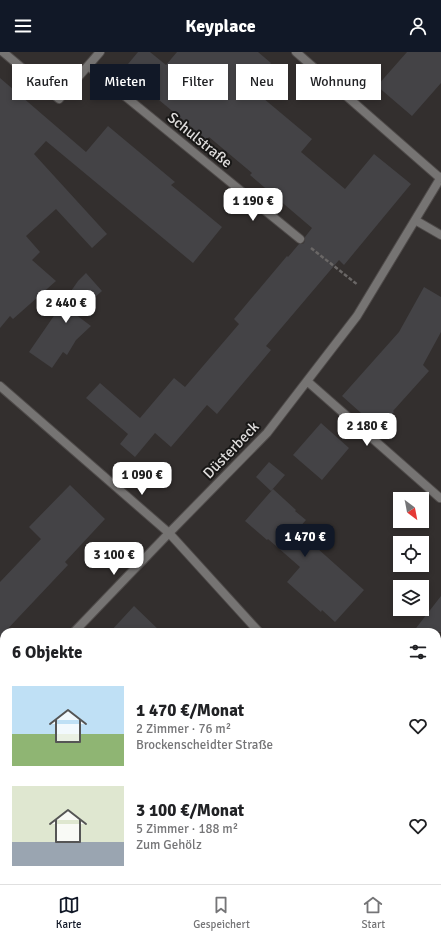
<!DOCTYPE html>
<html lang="de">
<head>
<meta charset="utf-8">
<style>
	body { margin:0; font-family:Signika,sans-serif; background:#f6f6f6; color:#202124; height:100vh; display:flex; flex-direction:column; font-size:15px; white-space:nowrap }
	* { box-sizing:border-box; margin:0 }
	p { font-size:13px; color:#757577 }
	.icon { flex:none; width:22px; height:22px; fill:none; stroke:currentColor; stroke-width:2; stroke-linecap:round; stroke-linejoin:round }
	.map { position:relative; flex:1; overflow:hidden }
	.panel { position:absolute; left:0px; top:576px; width:441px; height:256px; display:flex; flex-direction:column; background:#fff; border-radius:12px 12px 0 0; box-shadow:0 2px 6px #0003 }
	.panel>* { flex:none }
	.guide { position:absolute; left:12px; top:12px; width:417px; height:36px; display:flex; gap:8px }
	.needle { width:26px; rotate:148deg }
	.tools { position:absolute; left:393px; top:440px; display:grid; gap:8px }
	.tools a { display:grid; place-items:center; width:36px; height:36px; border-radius:0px; background:#fff; box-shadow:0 2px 6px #0003; font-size:20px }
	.price { position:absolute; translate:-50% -34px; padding:0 9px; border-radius:8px; background:#fff; color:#222; font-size:13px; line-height:26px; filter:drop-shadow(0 1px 2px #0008) }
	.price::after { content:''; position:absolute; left:50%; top:24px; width:12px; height:9px; margin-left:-6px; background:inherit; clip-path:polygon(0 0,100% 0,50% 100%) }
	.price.current { background:#111827; color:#fff }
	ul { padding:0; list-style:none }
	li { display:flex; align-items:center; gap:12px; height:100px; padding:0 12px }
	li span { display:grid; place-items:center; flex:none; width:112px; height:80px; border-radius:0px; color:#555 }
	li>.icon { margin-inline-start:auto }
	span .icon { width:48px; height:48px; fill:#fffc; stroke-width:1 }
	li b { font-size:17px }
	h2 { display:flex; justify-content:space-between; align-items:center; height:48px; padding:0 12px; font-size:17px }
	.chip { padding:0 14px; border-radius:0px; background:#fff; box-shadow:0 2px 6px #0003; font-size:14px; line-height:36px }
	.chip.current { background:#111827; color:#fff }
	header { display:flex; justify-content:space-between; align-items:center; height:52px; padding:0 12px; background:#111827; color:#fff; font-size:18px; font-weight:700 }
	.menu { display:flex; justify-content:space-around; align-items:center; height:56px; border-top:1px solid #e0e0e0; background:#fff; font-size:11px; color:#757577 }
	.menu a { display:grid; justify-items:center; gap:2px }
	.menu .current { color:#111827 }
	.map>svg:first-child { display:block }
</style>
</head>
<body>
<header><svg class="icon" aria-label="menu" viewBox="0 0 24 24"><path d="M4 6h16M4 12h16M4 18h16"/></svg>Keyplace<svg class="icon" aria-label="person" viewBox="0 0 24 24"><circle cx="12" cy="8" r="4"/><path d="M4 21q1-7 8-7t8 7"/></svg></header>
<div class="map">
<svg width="441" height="832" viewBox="0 0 441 832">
	<rect width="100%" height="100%" fill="#332f2e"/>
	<!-- green -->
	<path fill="#4a4b02" d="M438 593 441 595V794L437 799V594Z"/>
	<!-- building -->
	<path fill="#444346" d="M138 0H150L166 13 177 0H258L271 11 251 36 312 87 301 100 345 137 374 102 411 132 344 213 339 208 266 294 271 298 217 362 207 353 171 395 155 381 135 405 120 392 128 382 86 346 100 331 140 366 174 326 185 335 239 272 234 267 287 204 288 205 299 192H302L304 191 305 188V185L312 176 250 123 252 121 209 85 207 88 123 18Z
		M407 0H441V31L412 64 377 34Z
		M0 26 86 100 108 74 175 130 171 133 222 175 193 211 46 89 34 102 107 182 92 196 56 157 26 184 40 200 32 208 56 229 13 267 10 264 0 276Z
		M86 221 102 239 75 262 91 274 76 288 67 303 63 300 52 316 29 300 78 229Z
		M424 235 441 245V280L423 313 429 319 393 359 394 360 379 377 342 344 399 280Z
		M321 371 349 396 322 428 293 403Z
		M269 410 285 423 271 439 256 425Z
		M70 433 105 467 65 510 68 513 0 585V530L41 487 29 475Z
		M273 437 296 458 295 459 306 468 298 477 318 494 317 496 364 538 335 570 322 558 321 560 287 530 300 515 268 487 267 488 245 469Z
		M441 544V580H413Z
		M134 554 161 580H110Z"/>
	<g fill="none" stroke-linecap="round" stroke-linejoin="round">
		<!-- service casing -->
		<g stroke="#4f4b4a" stroke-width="10">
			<path id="service" d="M0 674 4 678"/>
		</g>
		<!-- minor casing -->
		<g stroke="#4f4b4a" stroke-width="10">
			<path id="minor" d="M3 0 59 47 100 0
				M296 0 440 126
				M88 14 300 187
				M415 168 441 183
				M307 329 440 446
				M74 580 169 481 267 381 357 264 441 125
				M0 657 4 653"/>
		</g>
		<!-- tertiary casing -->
		<g stroke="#4f4b4a" stroke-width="10">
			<path id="tertiary" d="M0 334 169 481 259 580
				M426 828 429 832"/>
		</g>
		<!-- path -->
		<path stroke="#6a6766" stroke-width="2.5" stroke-dasharray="4 2" stroke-linecap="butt" d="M311 196 358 233
			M437 730 441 725
			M287 832 293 828"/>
		<!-- service -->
		<use href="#service" stroke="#767473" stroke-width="8"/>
		<!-- minor -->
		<use href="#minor" stroke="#767473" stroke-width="8"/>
		<!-- tertiary -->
		<use href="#tertiary" stroke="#767473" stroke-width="8"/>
	</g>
	<g text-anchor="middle" stroke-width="4" stroke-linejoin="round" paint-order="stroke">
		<!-- street labels -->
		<g font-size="15" fill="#dfdddc" stroke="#191817">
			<text transform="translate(200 88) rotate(39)" y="5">Schulstraße</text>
			<text transform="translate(231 398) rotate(-46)" y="5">Düsterbeck</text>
		</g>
	</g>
</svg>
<div class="tools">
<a><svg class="needle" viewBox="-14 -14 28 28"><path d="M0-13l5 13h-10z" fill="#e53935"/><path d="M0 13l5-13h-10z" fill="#757577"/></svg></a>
<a><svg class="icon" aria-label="locate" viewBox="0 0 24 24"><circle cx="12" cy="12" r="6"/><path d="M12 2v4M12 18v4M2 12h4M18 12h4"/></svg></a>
<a><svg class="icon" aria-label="layers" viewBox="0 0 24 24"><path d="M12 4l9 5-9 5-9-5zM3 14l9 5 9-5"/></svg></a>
</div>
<b class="price" style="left:253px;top:170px">1 190 €</b>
<b class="price" style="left:66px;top:272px">2 440 €</b>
<b class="price" style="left:367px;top:395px">2 180 €</b>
<b class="price" style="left:142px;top:444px">1 090 €</b>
<b class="price current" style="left:305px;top:506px">1 470 €</b>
<b class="price" style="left:114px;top:524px">3 100 €</b>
<div class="guide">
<a class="chip">Kaufen</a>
<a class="chip current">Mieten</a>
<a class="chip">Filter</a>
<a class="chip">Neu</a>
<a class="chip">Wohnung</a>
</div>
<section class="panel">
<h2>6 Objekte<svg class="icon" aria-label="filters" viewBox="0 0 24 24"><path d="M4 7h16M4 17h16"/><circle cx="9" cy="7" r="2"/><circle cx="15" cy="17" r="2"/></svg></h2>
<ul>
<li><span style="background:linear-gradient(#bfe0f5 60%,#8fb573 0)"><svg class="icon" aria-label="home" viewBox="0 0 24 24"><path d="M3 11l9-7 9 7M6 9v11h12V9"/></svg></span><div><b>1 470 €/Monat</b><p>2 Zimmer · 76 m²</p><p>Brockenscheidter Straße</p></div><svg class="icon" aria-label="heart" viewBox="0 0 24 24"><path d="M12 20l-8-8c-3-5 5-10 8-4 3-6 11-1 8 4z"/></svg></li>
<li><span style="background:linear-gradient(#dfe7d0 70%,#9aa5b1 0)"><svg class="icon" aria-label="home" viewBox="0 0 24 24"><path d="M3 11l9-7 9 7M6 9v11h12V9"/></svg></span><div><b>3 100 €/Monat</b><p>5 Zimmer · 188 m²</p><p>Zum Gehölz</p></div><svg class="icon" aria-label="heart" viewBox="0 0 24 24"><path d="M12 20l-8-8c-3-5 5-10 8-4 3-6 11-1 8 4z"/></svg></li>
</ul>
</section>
</div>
<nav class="menu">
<a class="current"><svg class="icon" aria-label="map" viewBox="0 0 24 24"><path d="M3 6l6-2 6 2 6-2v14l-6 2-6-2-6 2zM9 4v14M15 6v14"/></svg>Karte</a>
<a><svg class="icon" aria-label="saved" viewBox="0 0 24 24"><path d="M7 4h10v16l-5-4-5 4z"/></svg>Gespeichert</a>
<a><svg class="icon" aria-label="home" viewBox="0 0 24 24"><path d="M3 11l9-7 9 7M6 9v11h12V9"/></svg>Start</a>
</nav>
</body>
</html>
